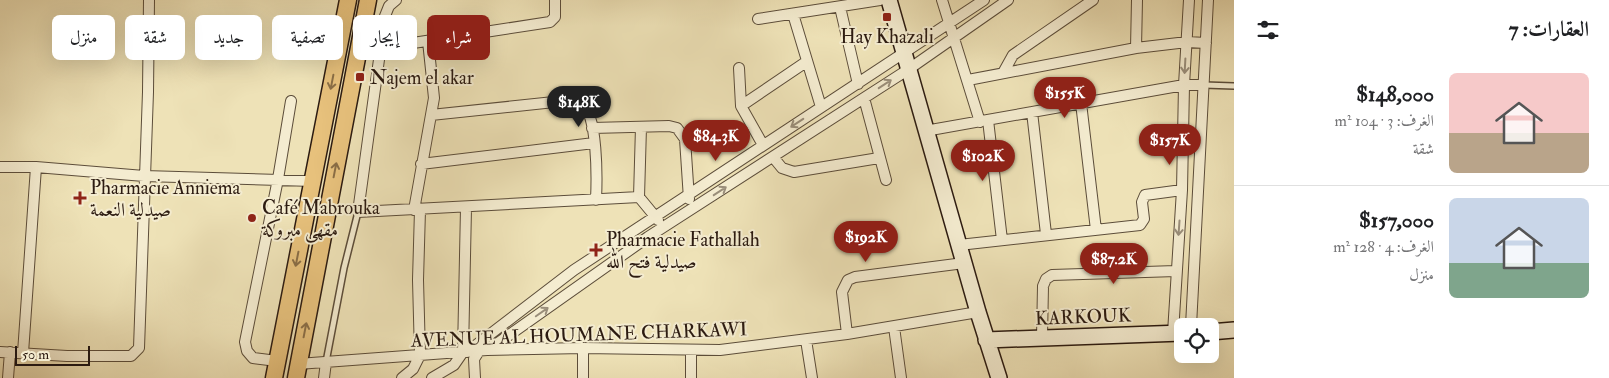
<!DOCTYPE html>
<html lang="ar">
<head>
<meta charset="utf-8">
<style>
	body { margin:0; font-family:"IM FELL Double Pica",Amiri,serif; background:#f6f6f6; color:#202124; direction:rtl; height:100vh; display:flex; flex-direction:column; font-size:19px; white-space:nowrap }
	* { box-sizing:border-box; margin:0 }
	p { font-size:16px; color:#757577 }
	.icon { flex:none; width:28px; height:28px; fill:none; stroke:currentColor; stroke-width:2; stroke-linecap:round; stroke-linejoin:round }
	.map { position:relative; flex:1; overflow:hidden; direction:ltr }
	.details { display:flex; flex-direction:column; background:#fff; width:375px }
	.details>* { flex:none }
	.top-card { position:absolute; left:15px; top:15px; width:475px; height:45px; direction:rtl; display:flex; gap:10px }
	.fabs { position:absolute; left:1174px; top:318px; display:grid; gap:10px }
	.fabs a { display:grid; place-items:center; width:45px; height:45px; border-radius:8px; background:#fff; box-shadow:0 5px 20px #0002; font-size:25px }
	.scale { position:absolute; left:15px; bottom:12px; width:75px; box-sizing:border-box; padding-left:5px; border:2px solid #2c1b11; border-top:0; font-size:14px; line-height:18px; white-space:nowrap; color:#2c1b11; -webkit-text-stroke:4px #f4ecd0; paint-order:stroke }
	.price { position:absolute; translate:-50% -42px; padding:0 11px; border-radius:18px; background:#8f2418; color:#fff; font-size:16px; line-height:32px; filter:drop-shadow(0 1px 2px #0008) }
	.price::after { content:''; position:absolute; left:50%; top:30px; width:15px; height:11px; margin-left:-8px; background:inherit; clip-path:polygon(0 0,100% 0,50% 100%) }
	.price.on { background:#222; color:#fff }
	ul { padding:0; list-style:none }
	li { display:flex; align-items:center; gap:15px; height:125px; padding:0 20px }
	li+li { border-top:1px solid #e0e0e0 }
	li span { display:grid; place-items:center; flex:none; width:140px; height:100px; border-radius:8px; color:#555 }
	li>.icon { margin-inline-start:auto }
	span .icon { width:60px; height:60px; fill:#fffc; stroke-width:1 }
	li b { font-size:21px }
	h2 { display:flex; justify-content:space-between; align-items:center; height:60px; padding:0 20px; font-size:21px }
	.pill { padding:0 18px; border-radius:8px; background:#fff; box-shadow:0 5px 20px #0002; font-size:18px; line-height:45px }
	.pill.on { background:#8f2418; color:#fff }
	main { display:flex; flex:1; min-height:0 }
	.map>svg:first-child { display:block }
</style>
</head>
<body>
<main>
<section class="details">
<h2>العقارات: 7<svg class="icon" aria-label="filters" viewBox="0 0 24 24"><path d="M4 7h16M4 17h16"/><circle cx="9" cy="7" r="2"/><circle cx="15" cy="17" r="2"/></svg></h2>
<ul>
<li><span style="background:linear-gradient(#f6c9c9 60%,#b9a48a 0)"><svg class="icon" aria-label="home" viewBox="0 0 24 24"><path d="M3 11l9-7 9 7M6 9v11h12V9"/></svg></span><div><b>$148,000</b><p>الغرف: 3 · 104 m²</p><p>شقة</p></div></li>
<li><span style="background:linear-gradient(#c9d6e8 65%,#7fa58c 0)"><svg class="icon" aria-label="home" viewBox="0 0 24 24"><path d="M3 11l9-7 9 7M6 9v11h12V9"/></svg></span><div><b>$157,000</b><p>الغرف: 4 · 128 m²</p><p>منزل</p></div></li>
</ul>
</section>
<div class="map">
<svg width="1234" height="378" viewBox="0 0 1234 378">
	<rect width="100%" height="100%" fill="#eee2b7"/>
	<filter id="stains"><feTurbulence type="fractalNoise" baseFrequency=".004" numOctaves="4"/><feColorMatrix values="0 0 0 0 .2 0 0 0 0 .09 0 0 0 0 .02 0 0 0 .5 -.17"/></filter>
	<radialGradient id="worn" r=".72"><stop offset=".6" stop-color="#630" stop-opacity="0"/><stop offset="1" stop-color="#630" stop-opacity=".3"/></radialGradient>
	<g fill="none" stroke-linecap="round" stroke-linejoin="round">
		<!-- lane casing -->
		<g stroke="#5c4d3a" stroke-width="8">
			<path id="lane" d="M1204 85 1234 86
				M326 362 344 268 358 212"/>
		</g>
		<!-- street casing -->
		<g stroke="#5c4d3a" stroke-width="12">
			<path id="street" d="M396 0 389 6 385 16 358 212 639 197 658 220
				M942 0 980 122
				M840 7 858 84
				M793 14 821 107
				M758 19 880 0
				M382 43H413L550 22 555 17V0
				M1136 48 1137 0
				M739 68 741 106 763 145
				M1003 73 1013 55 1093 0
				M968 80 1136 48 1187 42 1206 43
				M864 98 886 180
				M1081 103 1096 230
				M741 106 806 62
				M1032 112 1046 234
				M431 115 573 100 581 102C598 114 597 179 596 200
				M988 120 1002 240
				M592 128 669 126 677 128 685 139 689 199
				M925 131 1184 85H1204
				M773 157 782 168 794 172 879 158
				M421 164 594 143
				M0 167H36L144 176 313 181
				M639 197 641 127
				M414 210 434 98 428 41
				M959 245 1140 225 1144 219 1142 202 1145 195 1182 190
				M1191 326 1208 0
				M894 327 901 378
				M1173 333 1182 190 1184 85 1189 0
				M847 334 842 292 848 280 855 277 964 263
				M1042 337 1043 286 1046 279 1052 275 1176 271
				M806 340 812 378
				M488 350 648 237 909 69 1008 0
				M691 351V378
				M0 352 67 356H131L139 348 148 92 149 0
				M467 352 574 270 984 0
				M23 353 36 167
				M277 361 253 358 247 351 245 342 278 179 291 101
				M298 364 487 350 583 348 720 350 847 334 978 312
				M8 378 10 352
				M324 378 326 362
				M402 378 413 369 420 355 418 280 420 210
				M432 378 454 365 463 352 466 208
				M475 378 474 359 479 351
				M583 378V348"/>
		</g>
		<!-- secondary casing -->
		<g stroke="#2c1b11" stroke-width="18">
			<path id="secondary" d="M889 0 978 312 999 378
				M1210 332 1234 330
				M986 340 1182 333"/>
		</g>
		<!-- primary casing -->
		<g stroke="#2c1b11" stroke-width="19">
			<path id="primary" d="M274 378 348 0
				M296 378 368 0"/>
		</g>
		<!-- lane -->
		<use href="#lane" stroke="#f4ecd0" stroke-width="5"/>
		<!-- street -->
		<use href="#street" stroke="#f4ecd0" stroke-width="10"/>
		<!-- secondary -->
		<use href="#secondary" stroke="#f4ecd0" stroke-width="15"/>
		<!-- primary -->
		<use href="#primary" stroke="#e7c17c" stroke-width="16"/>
	</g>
	<!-- one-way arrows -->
	<defs><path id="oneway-shaft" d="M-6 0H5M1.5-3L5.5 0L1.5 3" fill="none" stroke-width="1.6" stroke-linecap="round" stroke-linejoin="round" transform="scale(1.25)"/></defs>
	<g stroke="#9a8e7a">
		<use href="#oneway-shaft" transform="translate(1185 66) rotate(93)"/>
		<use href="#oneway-shaft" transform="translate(885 84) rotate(-33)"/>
		<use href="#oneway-shaft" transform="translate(797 123) rotate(147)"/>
		<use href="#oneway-shaft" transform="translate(720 191) rotate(-33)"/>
		<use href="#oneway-shaft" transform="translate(1179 228) rotate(94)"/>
		<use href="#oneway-shaft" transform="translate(542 312) rotate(-35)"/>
	</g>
	<g stroke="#8a6e46">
		<use href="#oneway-shaft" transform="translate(332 82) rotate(101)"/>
		<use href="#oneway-shaft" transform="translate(335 170) rotate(-79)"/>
		<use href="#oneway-shaft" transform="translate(297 259) rotate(101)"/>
		<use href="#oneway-shaft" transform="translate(305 330) rotate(-79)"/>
	</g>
	<!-- markers -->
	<g fill="#8f2418" stroke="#f4ecd0" stroke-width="2">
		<rect x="882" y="12" width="10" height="10" rx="2.5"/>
		<rect x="355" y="72" width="10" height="10" rx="2.5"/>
		<path d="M77.5 190.5h5v5h5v5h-5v5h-5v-5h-5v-5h5z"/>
		<circle cx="252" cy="218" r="5"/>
		<path d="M593.5 242.5h5v5h5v5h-5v5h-5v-5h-5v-5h5z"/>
	</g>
	<g text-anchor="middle" stroke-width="4" stroke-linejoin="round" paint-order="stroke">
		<!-- poi labels -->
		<g font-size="19" fill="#2c1b11" stroke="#f4ecd0" text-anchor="start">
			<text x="887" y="43" text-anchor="middle">Hay Khazali</text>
			<text x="370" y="84">Najem el akar</text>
			<text x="90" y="194">Pharmacie Anniema<tspan x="90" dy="22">صيدلية النعمة</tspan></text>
			<text x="262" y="214">Café Mabrouka<tspan x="262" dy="22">مقهى مبروكة</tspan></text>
			<text x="606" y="246">Pharmacie Fathallah<tspan x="606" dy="22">صيدلية فتح الله</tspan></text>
		</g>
		<!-- street labels -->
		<g font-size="19" fill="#2c1b11" stroke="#f4ecd0">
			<text transform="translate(1083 316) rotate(-2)" y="7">KARKOUK</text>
			<text transform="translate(579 334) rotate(-2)" y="7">AVENUE AL HOUMANE CHARKAWI</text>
		</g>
	</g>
	<rect width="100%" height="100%" filter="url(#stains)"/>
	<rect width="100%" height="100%" fill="url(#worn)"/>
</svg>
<div class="fabs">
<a><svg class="icon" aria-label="locate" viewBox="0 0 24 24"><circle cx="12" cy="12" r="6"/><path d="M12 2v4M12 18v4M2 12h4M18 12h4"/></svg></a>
</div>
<div class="scale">50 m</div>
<b class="price" style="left:1065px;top:119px">$155K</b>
<b class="price on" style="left:579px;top:128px">$148K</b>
<b class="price" style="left:716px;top:162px">$84.3K</b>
<b class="price" style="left:1170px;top:166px">$157K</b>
<b class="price" style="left:983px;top:182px">$102K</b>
<b class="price" style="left:866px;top:263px">$192K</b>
<b class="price" style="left:1114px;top:285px">$87.2K</b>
<div class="top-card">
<a class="pill on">شراء</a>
<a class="pill">إيجار</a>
<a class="pill">تصفية</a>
<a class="pill">جديد</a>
<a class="pill">شقة</a>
<a class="pill">منزل</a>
</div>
</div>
</main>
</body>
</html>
